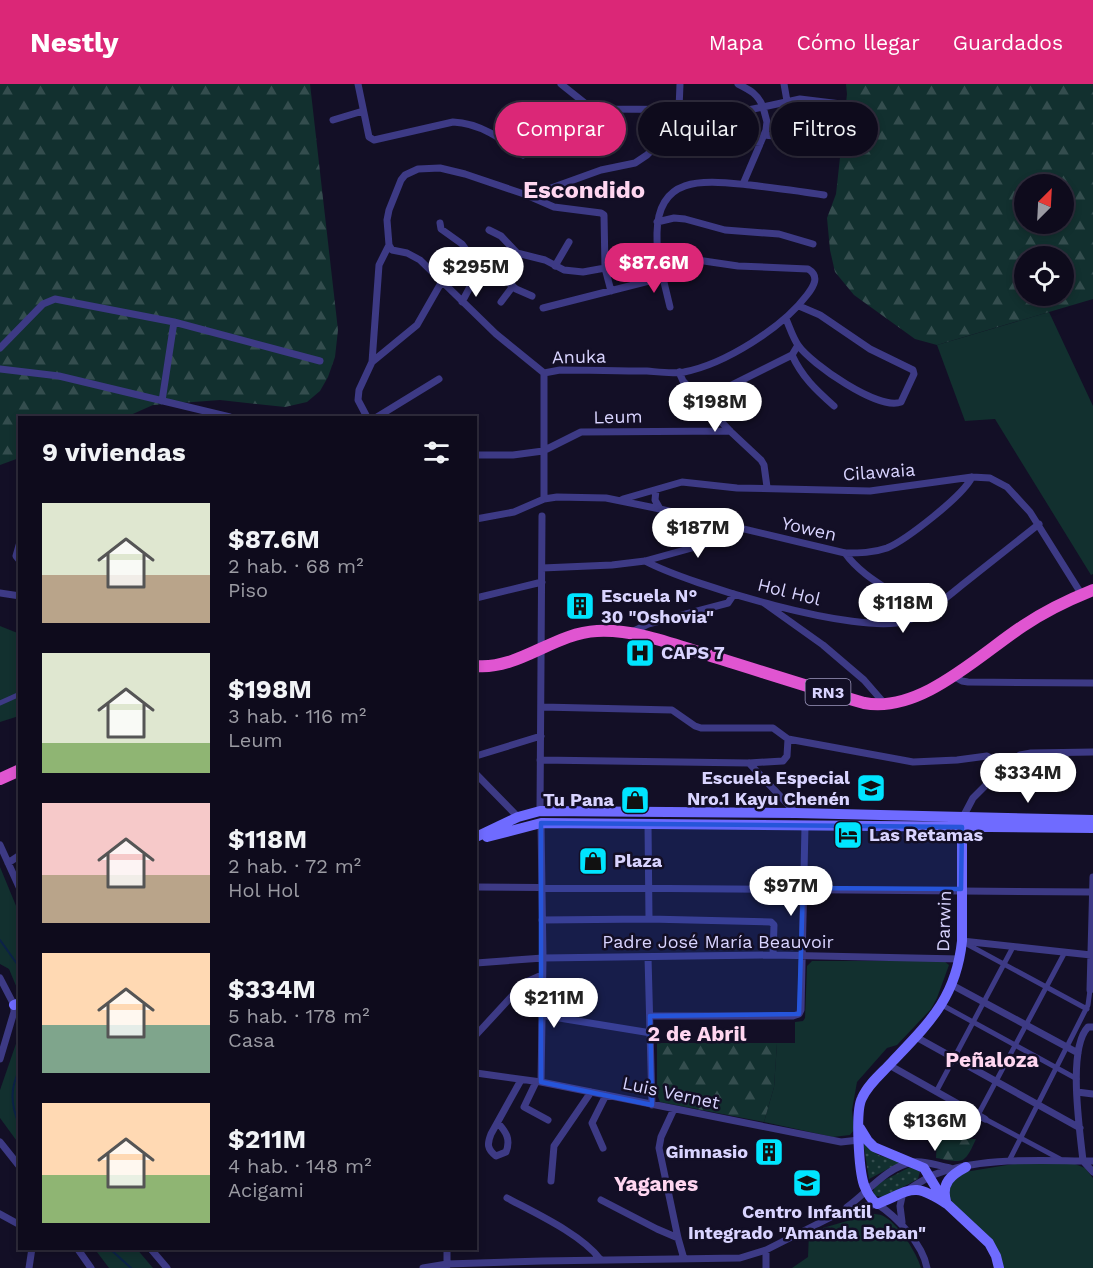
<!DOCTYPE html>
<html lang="es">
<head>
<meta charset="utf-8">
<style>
	body { margin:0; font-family:"Work Sans",sans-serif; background:#171425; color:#f1f3f6; height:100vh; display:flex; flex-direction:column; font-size:22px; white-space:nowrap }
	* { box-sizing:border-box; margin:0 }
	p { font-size:20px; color:#9b9ba3 }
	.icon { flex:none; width:33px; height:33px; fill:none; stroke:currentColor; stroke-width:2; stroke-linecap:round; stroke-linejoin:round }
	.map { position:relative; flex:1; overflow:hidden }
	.sheet { position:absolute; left:18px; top:332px; width:459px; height:834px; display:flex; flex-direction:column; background:#0e0b1c; border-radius:0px; box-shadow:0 3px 9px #0003,0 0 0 2px #2e2b3b }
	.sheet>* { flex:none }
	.hud { position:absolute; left:495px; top:18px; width:507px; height:54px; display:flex; gap:12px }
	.needle { width:39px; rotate:24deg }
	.buttons { position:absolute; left:1014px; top:90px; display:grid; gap:12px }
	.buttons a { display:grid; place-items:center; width:60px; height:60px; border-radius:50%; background:#0e0b1c; box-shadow:0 3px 9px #0003,0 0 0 2px #2e2b3b; font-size:30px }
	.price { position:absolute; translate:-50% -51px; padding:0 14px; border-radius:21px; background:#fff; color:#222; font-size:20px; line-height:39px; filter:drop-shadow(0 2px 3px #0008) }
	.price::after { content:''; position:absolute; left:50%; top:36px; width:18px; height:14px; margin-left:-9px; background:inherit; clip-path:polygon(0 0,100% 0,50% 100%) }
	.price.on { background:#db2777; color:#fff }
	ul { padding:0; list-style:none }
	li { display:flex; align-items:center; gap:18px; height:150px; padding:0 24px }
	li span { display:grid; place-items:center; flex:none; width:168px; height:120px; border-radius:0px; color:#555 }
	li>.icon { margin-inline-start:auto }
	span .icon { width:72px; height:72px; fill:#fffc; stroke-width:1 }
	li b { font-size:26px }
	h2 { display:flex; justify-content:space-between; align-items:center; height:72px; padding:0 24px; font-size:26px }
	.chip { padding:0 21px; border-radius:27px; background:#0e0b1c; box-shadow:0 3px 9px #0003,0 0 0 2px #2e2b3b; font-size:21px; line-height:54px }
	.chip.on { background:#db2777; color:#fff }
	header { display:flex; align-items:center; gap:36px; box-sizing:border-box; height:84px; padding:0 30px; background:#db2777; color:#fff }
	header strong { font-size:28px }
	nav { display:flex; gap:33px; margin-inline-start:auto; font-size:21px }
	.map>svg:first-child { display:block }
</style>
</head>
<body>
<header>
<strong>Nestly</strong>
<nav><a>Mapa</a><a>Cómo llegar</a><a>Guardados</a></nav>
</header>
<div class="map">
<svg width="1093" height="1184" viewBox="0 0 1093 1184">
	<defs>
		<pattern id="forest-firs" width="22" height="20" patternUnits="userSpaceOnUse" patternTransform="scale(1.5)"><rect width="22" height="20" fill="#12302f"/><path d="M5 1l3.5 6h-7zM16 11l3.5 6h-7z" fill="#344d4e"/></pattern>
		<pattern id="garden-dots" width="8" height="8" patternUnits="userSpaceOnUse" patternTransform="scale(1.5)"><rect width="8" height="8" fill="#12302f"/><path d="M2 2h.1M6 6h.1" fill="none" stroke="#344d4e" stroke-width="1.8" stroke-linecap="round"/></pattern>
	</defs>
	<rect width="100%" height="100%" fill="#130f26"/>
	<!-- green -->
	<path fill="#12302f" d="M1049 228 1093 322V490L1091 491 995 335 965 337 937 261Z
		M0 542 20 550 19 632 0 638Z
		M0 783 19 829V909L9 885 0 880Z
		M812 877H944L949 881 937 914 931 925 897 961 887 964 857 998 852 1026 854 1046 850 1051 833 1053 764 1038 774 1003 777 959H795V938L803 937 805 934 807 882Z
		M19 951V1060L0 1034V1006Z
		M1013 1080H1075L1085 1084 1093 1094V1184H1002L954 1121 949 1113 950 1100 965 1088Z
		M871 1130C876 1130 881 1130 885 1133 899 1141 917 1169 921 1184H792L808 1173 809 1148Z
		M94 1164H136L153 1184H109Z"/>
	<!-- forest -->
	<path fill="url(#forest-firs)" fill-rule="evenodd" d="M0 0H310L338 246 335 273 328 293 320 307 307 318 285 323 220 316 153 321 126 333H20L19 374 0 381Z
		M846 0H1093V215L937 261 915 255 854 211 835 188 830 166 827 134 836 110 847 10ZM1064 100V140H1024V100ZM1064 172V212H1024V172Z
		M657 959H777L774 1003 764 1038 660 1018 657 1010Z
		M937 1054 974 1055H976C964 1081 964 1079 936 1074Z"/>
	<!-- garden -->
	<path fill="url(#garden-dots)" d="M863 1057 878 1071 901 1078 869 1095Z
		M910 1083 920 1087 918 1095 884 1113 875 1112 873 1108 875 1101Z"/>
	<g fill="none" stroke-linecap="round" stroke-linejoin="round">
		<!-- stream -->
		<path stroke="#0c2248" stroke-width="2" d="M0 856 20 884
			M20 986C9 1004 11 1023 20 1042
			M109 1164 131 1184"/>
		<!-- pedestrian -->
		<path stroke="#3d3a85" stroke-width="5" d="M0 619 20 610
			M963 858 1087 925
			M942 921 1077 995
			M936 1008 1013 863
			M978 1031 1065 868
			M985 1035 1060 1075
			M1009 1077 1088 921 1090 906"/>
		<!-- minor -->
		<path stroke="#3d3a85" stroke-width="7" d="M358 0 369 53 374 56 453 38C480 39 502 55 523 71
			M561 0 591 24 598 25 748 26 763 23 767 38 766 46 743 100
			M738 0C750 6 758 10 763 23L800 15 841 20
			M784 0 787 17
			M679 25 680 0
			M333 36 363 27
			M764 51 834 58
			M509 60 520 47 548 55 580 56 591 24
			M657 138 674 134 685 135 725 146 779 150 813 160
			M440 139 441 145 462 160 474 177 481 182H489L516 205 532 212
			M489 146 501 152 517 169 545 176 564 186 583 188 605 184 604 131 601 129 554 123 524 110
			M389 161 392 166 407 169 420 176 496 250 544 289 560 286C589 286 618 287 647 287 659 288 672 290 684 288 725 280 782 244 807 211 814 202 820 192 808 185L738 182 697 176 662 190C657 176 657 164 657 149 658 89 707 97 750 101 775 104 800 107 824 111
			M489 182 496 180 512 166
			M555 182 569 158
			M605 184 611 207
			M462 218 481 182
			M501 218 513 202
			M543 224 653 196 662 190 670 223
			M786 235C790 244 793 254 798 261 811 280 879 327 901 318L914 290 913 286 870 265 820 231 799 222
			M798 261 792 271C802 293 816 306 834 322
			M0 264 43 220 55 215 174 238 320 277
			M372 278 379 181 389 161 387 136 389 126 401 96 405 91 418 85 440 84 465 90 524 110 540 108 601 86 635 79 647 71 659 59 670 52 761 58
			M0 285 59 292 230 333
			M679 288 683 297 730 347 761 376 764 381 767 403
			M724 305 792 271
			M162 317 174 238
			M367 333 358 316 359 306 372 278 417 241 441 199
			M377 333 439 295
			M476 371H513L543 367 581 348 730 347
			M656 406 655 416 660 425
			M544 415V289
			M623 415 682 398 737 404 870 407 972 393 990 394 1007 403 1030 428 1082 511
			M476 435 514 428 544 415 557 413 606 414 660 425 845 469C859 469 873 469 887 464 906 456 963 412 972 393
			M20 458 16 472 20 477
			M845 469C864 496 898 508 922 530
			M645 477C690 501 860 552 906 537 929 530 948 512 967 497 991 478 1015 459 1039 440
			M542 484 612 481 645 477 717 457 726 451 732 443
			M0 509 20 512
			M476 514 542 498
			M764 519 823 561 864 596 884 619
			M632 548 648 540 728 519 734 510
			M953 592 962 597 968 598 1093 599
			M542 623 672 626 695 642 701 644H773L788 655 913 678 957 676 987 672 992 675 1000 687
			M476 672 541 652
			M540 676 749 679 783 677 787 672 788 655
			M749 679 796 729
			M476 690 518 733
			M540 727 542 432
			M963 733 973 714 1008 679 1020 671 1031 669 1093 668
			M648 740 649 835
			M0 761 20 805
			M8 779 20 771
			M476 803 1093 808
			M542 836 649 835 771 838 774 841 773 871
			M962 857 1091 871 1093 873
			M648 873 652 1021
			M476 879 543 874 773 871 960 875
			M0 894 14 921V928L0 975
			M952 901 1078 969
			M1090 906 1093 793
			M541 931 651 949
			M650 932H793L799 930 801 926 805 742
			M476 951 524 899 542 891
			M916 953 1080 1044
			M889 981 985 1035
			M476 989 541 998 841 1058 859 1056
			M536 998 524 1023 548 1036
			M541 998 543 874 541 739
			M1077 1008 1093 1010
			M674 1025 661 1053 659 1064 678 1154 684 1175
			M498 1039C506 1048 511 1055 506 1068L496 1072C487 1065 487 1060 491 1050L521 996
			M0 1058 20 1083
			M603 1064 592 1039 606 1011
			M1083 1077C1080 1047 1067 965 1088 943H1093
			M1083 1077 1093 1088
			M551 1097 554 1062 591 1008
			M909 1105C917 1100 925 1095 933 1091 981 1072 1042 1077 1093 1077
			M507 1114C535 1129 581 1150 600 1175
			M601 1116 657 1145 678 1154
			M847 1123C868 1108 886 1083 913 1078 925 1076 938 1082 950 1084
			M0 1130 20 1141
			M902 1138 900 1122 903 1108
			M77 1164 91 1184
			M150 1164 167 1184
			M447 1164V1182
			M29 1184 32 1164
			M423 1184 447 1180 542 1177 740 1174 766 1166 843 1127 877 1120C896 1132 923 1160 927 1184
			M766 1184V1166"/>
		<!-- secondary -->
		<path stroke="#6f6bff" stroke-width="10" d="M476 753 518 733 540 727 796 729 1093 736
			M487 753 541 739 1093 744
			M14 921 20 919
			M860 1044 868 1057 874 1063 924 1084 944 1117 989 1159 996 1172 999 1184
			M946 1117C941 1099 951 1091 966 1083
			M947 1120C912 1097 912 1106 877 1120 870 1115 867 1109 864 1101 859 1086 855 1027 862 1014 868 1000 882 989 892 978 929 939 956 914 962 857V736"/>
		<!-- trunk -->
		<path stroke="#e055d1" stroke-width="12" d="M476 582C519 586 554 549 597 547 635 545 672 560 708 571 760 587 812 604 864 619 920 630 979 571 1023 542 1045 527 1068 516 1093 506
			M0 695 20 686"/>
	</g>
	<!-- marked area -->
	<path fill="#2655da" fill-opacity="0.2" stroke="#2655da" stroke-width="4.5" stroke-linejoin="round" d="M541 739 962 743 961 805 803 804 799 930 650 932 652 1021 541 998Z"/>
	<!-- icons -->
	<defs>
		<g id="building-square" transform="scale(1.5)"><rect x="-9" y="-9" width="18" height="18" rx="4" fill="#00e5ff" stroke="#130f26"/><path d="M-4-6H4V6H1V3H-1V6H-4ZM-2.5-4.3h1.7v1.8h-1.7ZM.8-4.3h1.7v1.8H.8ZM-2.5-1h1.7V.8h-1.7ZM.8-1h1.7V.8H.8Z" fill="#111"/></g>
		<g id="hospital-square" transform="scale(1.5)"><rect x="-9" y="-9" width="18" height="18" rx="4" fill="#00e5ff" stroke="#130f26"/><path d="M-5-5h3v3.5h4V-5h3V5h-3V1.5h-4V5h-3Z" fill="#111"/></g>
		<g id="school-square" transform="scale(1.5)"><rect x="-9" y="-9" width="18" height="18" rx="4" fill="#00e5ff" stroke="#130f26"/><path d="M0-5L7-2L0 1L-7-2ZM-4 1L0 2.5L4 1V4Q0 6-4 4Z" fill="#111"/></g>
		<g id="shop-square" transform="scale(1.5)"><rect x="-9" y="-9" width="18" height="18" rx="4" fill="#00e5ff" stroke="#130f26"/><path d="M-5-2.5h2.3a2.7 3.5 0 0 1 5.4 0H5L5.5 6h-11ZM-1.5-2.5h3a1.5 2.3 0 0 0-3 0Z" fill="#111"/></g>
		<g id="hotel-square" transform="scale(1.5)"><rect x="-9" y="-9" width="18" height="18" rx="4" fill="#00e5ff" stroke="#130f26"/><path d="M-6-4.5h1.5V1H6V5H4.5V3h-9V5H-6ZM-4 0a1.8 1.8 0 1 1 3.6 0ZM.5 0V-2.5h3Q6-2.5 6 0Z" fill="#111"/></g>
	</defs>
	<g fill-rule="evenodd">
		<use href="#building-square" x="580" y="522"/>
		<use href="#hospital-square" x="640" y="569"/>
		<use href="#school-square" x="871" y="704"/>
		<use href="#shop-square" x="635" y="716"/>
		<use href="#hotel-square" x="848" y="751"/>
		<use href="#shop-square" x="593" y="777"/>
		<use href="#building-square" x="769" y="1068"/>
		<use href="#school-square" x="807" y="1099"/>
	</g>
	<g text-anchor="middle" stroke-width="5" stroke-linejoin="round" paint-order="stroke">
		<!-- shield labels -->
		<rect fill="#130f26" stroke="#9e99be" stroke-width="1.5" x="805.5" y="595" width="45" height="26" rx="4.5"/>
		<g font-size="16" font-weight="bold" fill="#d9d4ff">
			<text x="828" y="614">RN3</text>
		</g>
		<!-- street labels -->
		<g font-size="18" fill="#d9d4ff" stroke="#130f26">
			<text transform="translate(579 273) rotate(-1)" y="6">Anuka</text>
			<text transform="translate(618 333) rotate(-1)" y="6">Leum</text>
			<text transform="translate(879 388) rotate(-4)" y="6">Cilawaia</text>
			<text transform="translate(809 445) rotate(13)" y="6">Yowen</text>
			<text transform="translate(789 508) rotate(14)" y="6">Hol Hol</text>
			<text transform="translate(944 837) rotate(-88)" y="6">Darwin</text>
			<text x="718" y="864">Padre José María Beauvoir</text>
			<text transform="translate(671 1009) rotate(12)" y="6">Luis Vernet</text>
		</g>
		<!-- poi labels -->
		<g font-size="18" font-weight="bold" fill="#d9d4ff" stroke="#130f26" text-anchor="start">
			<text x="601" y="518">Escuela N°<tspan x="601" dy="21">30 "Oshovia"</tspan></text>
			<text x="661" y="575">CAPS 7</text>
			<text x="850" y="700" text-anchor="end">Escuela Especial<tspan x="850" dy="21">Nro.1 Kayu Chenén</tspan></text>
			<text x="614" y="722" text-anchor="end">Tu Pana</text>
			<text x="869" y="757">Las Retamas</text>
			<text x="614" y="783">Plaza</text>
			<text x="748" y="1074" text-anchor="end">Gimnasio</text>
			<text x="807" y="1134" text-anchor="middle">Centro Infantil<tspan x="807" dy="21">Integrado "Amanda Beban"</tspan></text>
		</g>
		<!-- quarter labels -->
		<g font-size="21" font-weight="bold" fill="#ffd6f0" stroke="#130f26">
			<text x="697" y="957">2 de Abril</text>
			<text x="992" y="983">Peñaloza</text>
			<text x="656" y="1107">Yaganes</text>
		</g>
		<!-- district labels -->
		<g font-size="24" font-weight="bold" fill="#ffd6f0" stroke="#130f26">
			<text x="584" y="114">Escondido</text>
		</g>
	</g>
</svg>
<div class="buttons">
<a><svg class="needle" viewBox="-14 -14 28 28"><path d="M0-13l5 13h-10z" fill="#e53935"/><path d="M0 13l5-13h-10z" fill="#9b9ba3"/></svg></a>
<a><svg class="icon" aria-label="locate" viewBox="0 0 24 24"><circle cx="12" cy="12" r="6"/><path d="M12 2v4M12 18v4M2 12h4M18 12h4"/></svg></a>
</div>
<b class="price on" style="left:654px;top:210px">$87.6M</b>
<b class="price" style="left:476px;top:214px">$295M</b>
<b class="price" style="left:715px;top:349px">$198M</b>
<b class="price" style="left:698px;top:475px">$187M</b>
<b class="price" style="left:903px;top:550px">$118M</b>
<b class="price" style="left:1028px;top:720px">$334M</b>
<b class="price" style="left:791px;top:833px">$97M</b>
<b class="price" style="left:554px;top:945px">$211M</b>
<b class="price" style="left:935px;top:1068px">$136M</b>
<div class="hud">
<a class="chip on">Comprar</a>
<a class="chip">Alquilar</a>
<a class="chip">Filtros</a>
</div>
<section class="sheet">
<h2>9 viviendas<svg class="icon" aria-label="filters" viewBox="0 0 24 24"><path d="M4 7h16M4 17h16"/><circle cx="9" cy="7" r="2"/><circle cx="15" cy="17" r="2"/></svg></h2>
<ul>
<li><span style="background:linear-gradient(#dfe7d0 60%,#b9a48a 0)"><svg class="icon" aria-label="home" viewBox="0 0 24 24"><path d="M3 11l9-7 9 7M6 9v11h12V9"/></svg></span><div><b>$87.6M</b><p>2 hab. · 68 m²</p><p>Piso</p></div></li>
<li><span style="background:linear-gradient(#dfe7d0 75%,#8fb573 0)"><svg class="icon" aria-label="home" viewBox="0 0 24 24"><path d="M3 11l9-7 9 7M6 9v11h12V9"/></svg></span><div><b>$198M</b><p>3 hab. · 116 m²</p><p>Leum</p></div></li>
<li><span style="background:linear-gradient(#f6c9c9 60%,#b9a48a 0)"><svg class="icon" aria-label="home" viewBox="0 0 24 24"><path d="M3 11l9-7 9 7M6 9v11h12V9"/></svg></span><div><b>$118M</b><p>2 hab. · 72 m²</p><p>Hol Hol</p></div></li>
<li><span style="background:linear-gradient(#ffd9b3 60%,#7fa58c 0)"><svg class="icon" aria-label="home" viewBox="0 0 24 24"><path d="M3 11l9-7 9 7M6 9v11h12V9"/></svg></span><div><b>$334M</b><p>5 hab. · 178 m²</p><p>Casa</p></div></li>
<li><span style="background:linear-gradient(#ffd9b3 60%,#8fb573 0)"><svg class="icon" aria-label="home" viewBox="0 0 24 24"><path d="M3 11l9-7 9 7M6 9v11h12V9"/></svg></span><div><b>$211M</b><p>4 hab. · 148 m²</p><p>Acigami</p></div></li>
</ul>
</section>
</div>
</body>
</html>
